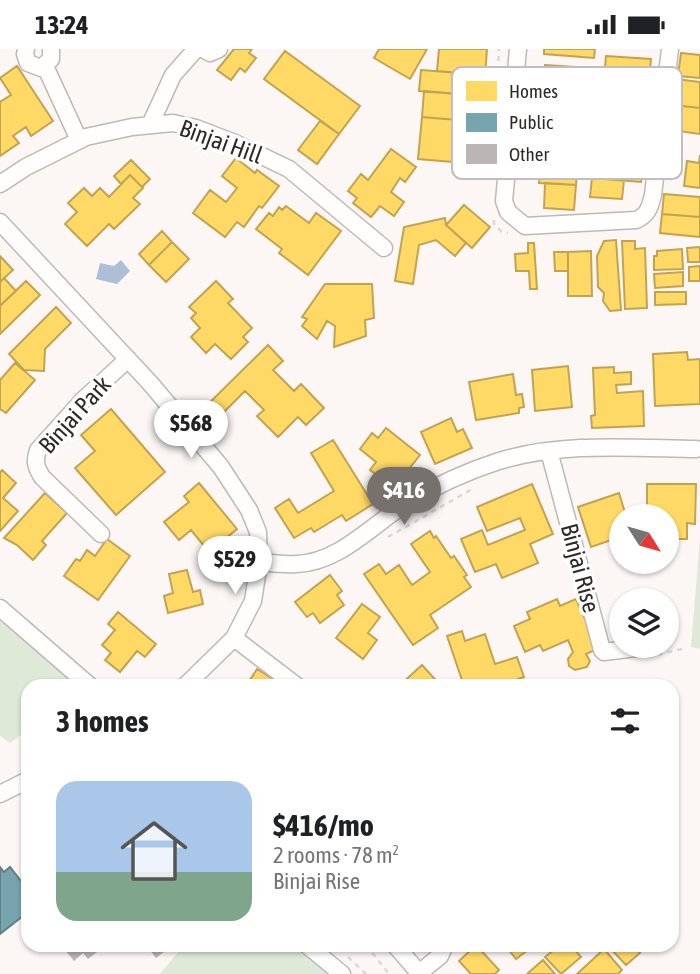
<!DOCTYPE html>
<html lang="en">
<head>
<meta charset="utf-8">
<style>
	body { margin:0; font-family:"Asap Condensed",sans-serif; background:#f6f6f6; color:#202124; height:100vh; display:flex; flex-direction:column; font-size:26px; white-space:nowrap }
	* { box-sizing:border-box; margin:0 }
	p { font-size:23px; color:#757577 }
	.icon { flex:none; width:38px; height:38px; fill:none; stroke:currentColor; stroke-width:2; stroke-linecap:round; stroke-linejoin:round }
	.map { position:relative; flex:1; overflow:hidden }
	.details { position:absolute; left:21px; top:630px; width:658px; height:273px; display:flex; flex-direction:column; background:#fff; border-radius:21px; box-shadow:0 2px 5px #0004 }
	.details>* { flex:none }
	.needle { width:46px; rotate:127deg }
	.fabs { position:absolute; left:609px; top:455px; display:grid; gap:14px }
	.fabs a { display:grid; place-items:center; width:70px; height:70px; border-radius:50%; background:#fff; box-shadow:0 2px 5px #0004; font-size:35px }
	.price { position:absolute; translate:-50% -60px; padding:0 16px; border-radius:24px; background:#fff; color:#222; font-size:23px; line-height:46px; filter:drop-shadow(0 2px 4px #0008) }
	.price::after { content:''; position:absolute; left:50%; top:42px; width:21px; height:16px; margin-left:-10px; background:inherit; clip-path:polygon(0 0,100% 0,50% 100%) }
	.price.current { background:#77716d; color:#fff }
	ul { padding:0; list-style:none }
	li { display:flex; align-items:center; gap:21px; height:175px; padding:0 35px }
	li span { display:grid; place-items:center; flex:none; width:196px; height:140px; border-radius:21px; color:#555 }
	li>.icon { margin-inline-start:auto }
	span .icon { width:84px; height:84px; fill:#fffc; stroke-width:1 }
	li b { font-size:30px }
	h2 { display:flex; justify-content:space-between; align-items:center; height:84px; padding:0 35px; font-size:30px }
	.status { display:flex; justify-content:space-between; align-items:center; height:49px; padding:0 35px; background:#fff; direction:ltr }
	.status svg { height:19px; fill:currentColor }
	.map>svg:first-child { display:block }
</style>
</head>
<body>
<div class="status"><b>13:24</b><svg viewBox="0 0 49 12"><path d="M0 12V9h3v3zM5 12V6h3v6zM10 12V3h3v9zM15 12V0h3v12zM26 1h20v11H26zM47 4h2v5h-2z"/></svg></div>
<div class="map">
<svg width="700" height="925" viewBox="0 0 700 925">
	<rect width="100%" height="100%" fill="#fcf6f4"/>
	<!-- green -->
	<path fill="#dfe9d7" d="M700 489V600L691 598Z
		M0 572 71 627 70 637H28V681L10 694 0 687Z
		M184 896H295L330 925H160Z"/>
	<!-- water -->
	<path fill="#acbfd7" d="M121 211 130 222 117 235 96 230 100 214 114 217Z"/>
	<!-- homes -->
	<path fill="#ffd966" stroke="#c1a452" stroke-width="2" d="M234 0H252L249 4 256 9 245 23 240 19 231 31 217 21Z
		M379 0H427L410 30 374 9Z
		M439 0H487L485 26 437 22Z
		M544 0H595L594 9 544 5Z
		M285 2 360 57 339 85 264 30Z
		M681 4 700 6V29L678 27Z
		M606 7 651 10 649 33 604 29Z
		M545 16 590 19 589 36 543 33Z
		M17 17 53 72 31 87 26 78 13 87 19 94 0 107V53L11 46 0 29Z
		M421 21 485 26 483 47 419 42Z
		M676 30 700 33V59L673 56Z
		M424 42 483 47 481 73 422 68Z
		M673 56 700 59V85L670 81Z
		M422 68 481 73 477 115 418 110Z
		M320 72 339 85 317 115 298 101Z
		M391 100 416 118 405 133 400 129 391 143 404 153 394 167 380 157 371 168 353 154 357 149 348 142 361 125 368 131Z
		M700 106V139L684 137 687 112 699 114Z
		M594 108 643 112 641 133 592 129Z
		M236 109 255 124 257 121 279 137 262 159 259 157 244 178 237 173 225 188 193 164 210 141 226 153 237 139 222 127Z
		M131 111 150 130 142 138 130 126 121 135 114 127Z
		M541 111 578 114 576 136 539 134Z
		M130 126 143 139 133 149 140 155 114 180 109 175 87 197 65 175 77 163 68 154 84 139 92 147 100 139 109 148Z
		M592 129 624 131 622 150 590 148Z
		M545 134 576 136 574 161 544 159Z
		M664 145 700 148V168L662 165Z
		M464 156 490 178 472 199 446 176Z
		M286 157 309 174 316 164 341 182 308 226 279 204 282 200 256 180 269 164 273 167 279 158 282 161Z
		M662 165 700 168V188L660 184Z
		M445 169 446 176 466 194 455 207 436 191 419 196 413 235 395 232 404 178Z
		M162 182 172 193 149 216 139 205Z
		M616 191 621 261 610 262 603 252 604 244 598 238 597 207 604 192Z
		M622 192H635V200L645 199 647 259 625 260Z
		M172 193 189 210 166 233 149 216Z
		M528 194H534L537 240H530L529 222H516L515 205 528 204Z
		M700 198V213H688L687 199Z
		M682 200 683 220 654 221V207H657V202Z
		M591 202 592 247H568V203Z
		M554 203H568V222H555Z
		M0 207 13 221 0 233Z
		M700 217V232H689V218Z
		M683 223V237L655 239 654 225Z
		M4 229 16 242 0 257V233Z
		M26 232 40 246 0 285V257Z
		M216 232 233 250 228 254 252 279 243 288 248 293 231 310 215 295 206 304 191 288 200 279 191 269 196 264 189 258Z
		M325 235H372L374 269 365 271 366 287 334 298 335 277 327 272 317 290 302 277 307 270 302 268Z
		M655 243H686V255L655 256Z
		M56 258 71 274 45 300 44 322 24 321 9 305Z
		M268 296 283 312 273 321 294 342 301 335 324 359 306 376 298 368 278 388 257 367 264 361 245 342 213 374 201 362Z
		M687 303 688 311 700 310V355L655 357 653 305Z
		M15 314 35 331 6 364 0 360V331Z
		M568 317 572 358 535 362 532 321Z
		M614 318V324L631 323V335L616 336 617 344 643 342 644 377 592 379 591 367 595 366 593 319Z
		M513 325 516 346 522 345 524 358 519 359V364L476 371 469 333Z
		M111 360 165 423 116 466 75 419 95 402 81 386Z
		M451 369 457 383 463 380 472 399 435 415 421 383Z
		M386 379 420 406 394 439 370 421 376 413 360 400 372 384 378 389Z
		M333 391 373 455 346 472 342 466 314 483 311 479 294 489 275 459 289 450 298 464 334 442 311 404Z
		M2 421 16 434 3 449 18 462 0 482V424Z
		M199 434 237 480 209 503 191 481 179 491 164 473 189 453 184 447Z
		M532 435 553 485 530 495 538 514 502 529 496 515 475 523 461 490 482 481 488 496 525 481 520 469 487 482 477 458Z
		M647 435H696L695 475 687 474V490H667V467H647Z
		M45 444 67 464 42 492 46 496 33 511 17 496 4 489Z
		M619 444 626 467H621V494L620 488 591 498 578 458Z
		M430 482 434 489 436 487 451 509 454 507 467 526 464 528 471 538 430 566 438 579 413 596 364 525 379 515 386 525 399 516 412 536 430 523 411 495Z
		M107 490 130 507 98 551 64 527 76 510 80 512 87 501 95 507Z
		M187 521 193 543 200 541 203 555 168 564 164 547 173 544 169 525Z
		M330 526 342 542 337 546 344 556 320 574 313 564 307 568 295 553Z
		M557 550 560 557 576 550 585 570 588 569 595 601 586 605 590 612 587 618 575 621 569 617 568 610 573 603 568 591 543 602 540 596 525 603 514 577 530 570 527 563Z
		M362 555 380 568 368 584 377 591 363 610 336 589Z
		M118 563 156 595 145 608 137 602 120 623 105 611 111 604 102 596 115 581 108 575Z
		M462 582 465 592 485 585 495 615 517 608 524 628 518 630 520 637H464L447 587Z
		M422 616 441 637H399Z
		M257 620 284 637H246Z
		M476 896 499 921 495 925H471L459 912Z
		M505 896H534L516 910Z
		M560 896H571L581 908 561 925 545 908Z
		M607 896H633L640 904 626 916Z
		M604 900 622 921 618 925H577Z
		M543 911 555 925H527Z"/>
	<!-- public -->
	<path fill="#76a5af" stroke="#618086" stroke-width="2" d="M0 818 4 823 10 818 28 841V863L0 885Z"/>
	<!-- building -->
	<path fill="#bbb5b3" d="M61 896H99L102 899 88 910 83 904 74 912Z
		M146 896H173L156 909Z"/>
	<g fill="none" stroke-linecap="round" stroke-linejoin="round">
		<!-- minor casing -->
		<g stroke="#beb8b6" stroke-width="19">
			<path id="minor" d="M26 0 25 5 28 14 41 19 51 10V0
				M203 0 210 4 219 0
				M518 0 504 152 508 163 525 177 636 171C648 166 650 158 653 146L670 0
				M45 17 79 91
				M150 76 173 26 196 0
				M0 135 26 118 86 88 132 78 173 74 196 79 235 94 289 120 384 199
				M0 173 150 334 221 418 249 461 258 483 259 513 253 552 234 589 185 637
				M549 402 602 601 604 603 636 599
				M101 485 42 428C36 418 34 413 38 401L83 351 128 310
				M259 513C271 514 284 516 296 515 339 514 373 475 407 454 435 437 468 422 499 412 561 393 632 399 696 400
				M0 559 90 637
				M234 589 297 637
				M0 745 28 731
				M307 896 342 925
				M395 896 420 925
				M419 924 440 907 445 896"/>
		</g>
		<!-- path -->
		<path stroke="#dad8d8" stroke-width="2.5" stroke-dasharray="5 5" stroke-linecap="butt" d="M497 42 499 0
			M494 171V175L501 182 508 184
			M388 488 474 439
			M648 608 686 599
			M366 896 389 925
			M348 908 366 925"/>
		<!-- minor -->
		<use href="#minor" stroke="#fffefd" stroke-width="16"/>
	</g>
	<g text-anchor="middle" stroke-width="7" stroke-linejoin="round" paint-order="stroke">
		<!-- street labels -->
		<g font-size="24" fill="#2f2925" stroke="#fff">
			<text transform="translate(221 93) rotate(20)" y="8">Binjai Hill</text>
			<text transform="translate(75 366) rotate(-48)" y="8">Binjai Park</text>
			<text transform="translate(580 519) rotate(75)" y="8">Binjai Rise</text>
		</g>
	</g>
	<!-- legend -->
	<rect x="452" y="18" width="230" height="112" rx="10" fill="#fff" stroke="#c1bfbe" stroke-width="2"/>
	<rect x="466" y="32" width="31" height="20" fill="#ffd966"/>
	<rect x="466" y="64" width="31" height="19" fill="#76a5af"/>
	<rect x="466" y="95" width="31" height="20" fill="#bbb5b3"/>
	<g font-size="19" fill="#2f2925">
		<text x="509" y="49">Homes</text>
		<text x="509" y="80">Public</text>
		<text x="509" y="112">Other</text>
	</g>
</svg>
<div class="fabs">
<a><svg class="needle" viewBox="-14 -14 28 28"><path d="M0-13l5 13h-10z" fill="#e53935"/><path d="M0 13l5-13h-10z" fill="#757577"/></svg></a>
<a><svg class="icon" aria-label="layers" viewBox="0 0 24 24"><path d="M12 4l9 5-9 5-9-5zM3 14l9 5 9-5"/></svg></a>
</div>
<b class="price" style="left:191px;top:411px">$568</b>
<b class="price current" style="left:404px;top:478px">$416</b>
<b class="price" style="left:235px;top:547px">$529</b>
<section class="details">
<h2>3 homes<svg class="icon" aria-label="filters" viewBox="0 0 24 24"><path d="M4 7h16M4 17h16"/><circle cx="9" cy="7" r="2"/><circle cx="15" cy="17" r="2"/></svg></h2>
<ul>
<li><span style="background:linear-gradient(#a9c7e8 65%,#7fa58c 0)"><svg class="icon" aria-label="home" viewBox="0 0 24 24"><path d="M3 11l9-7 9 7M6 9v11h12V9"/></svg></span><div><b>$416/mo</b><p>2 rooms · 78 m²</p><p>Binjai Rise</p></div></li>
</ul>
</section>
</div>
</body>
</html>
